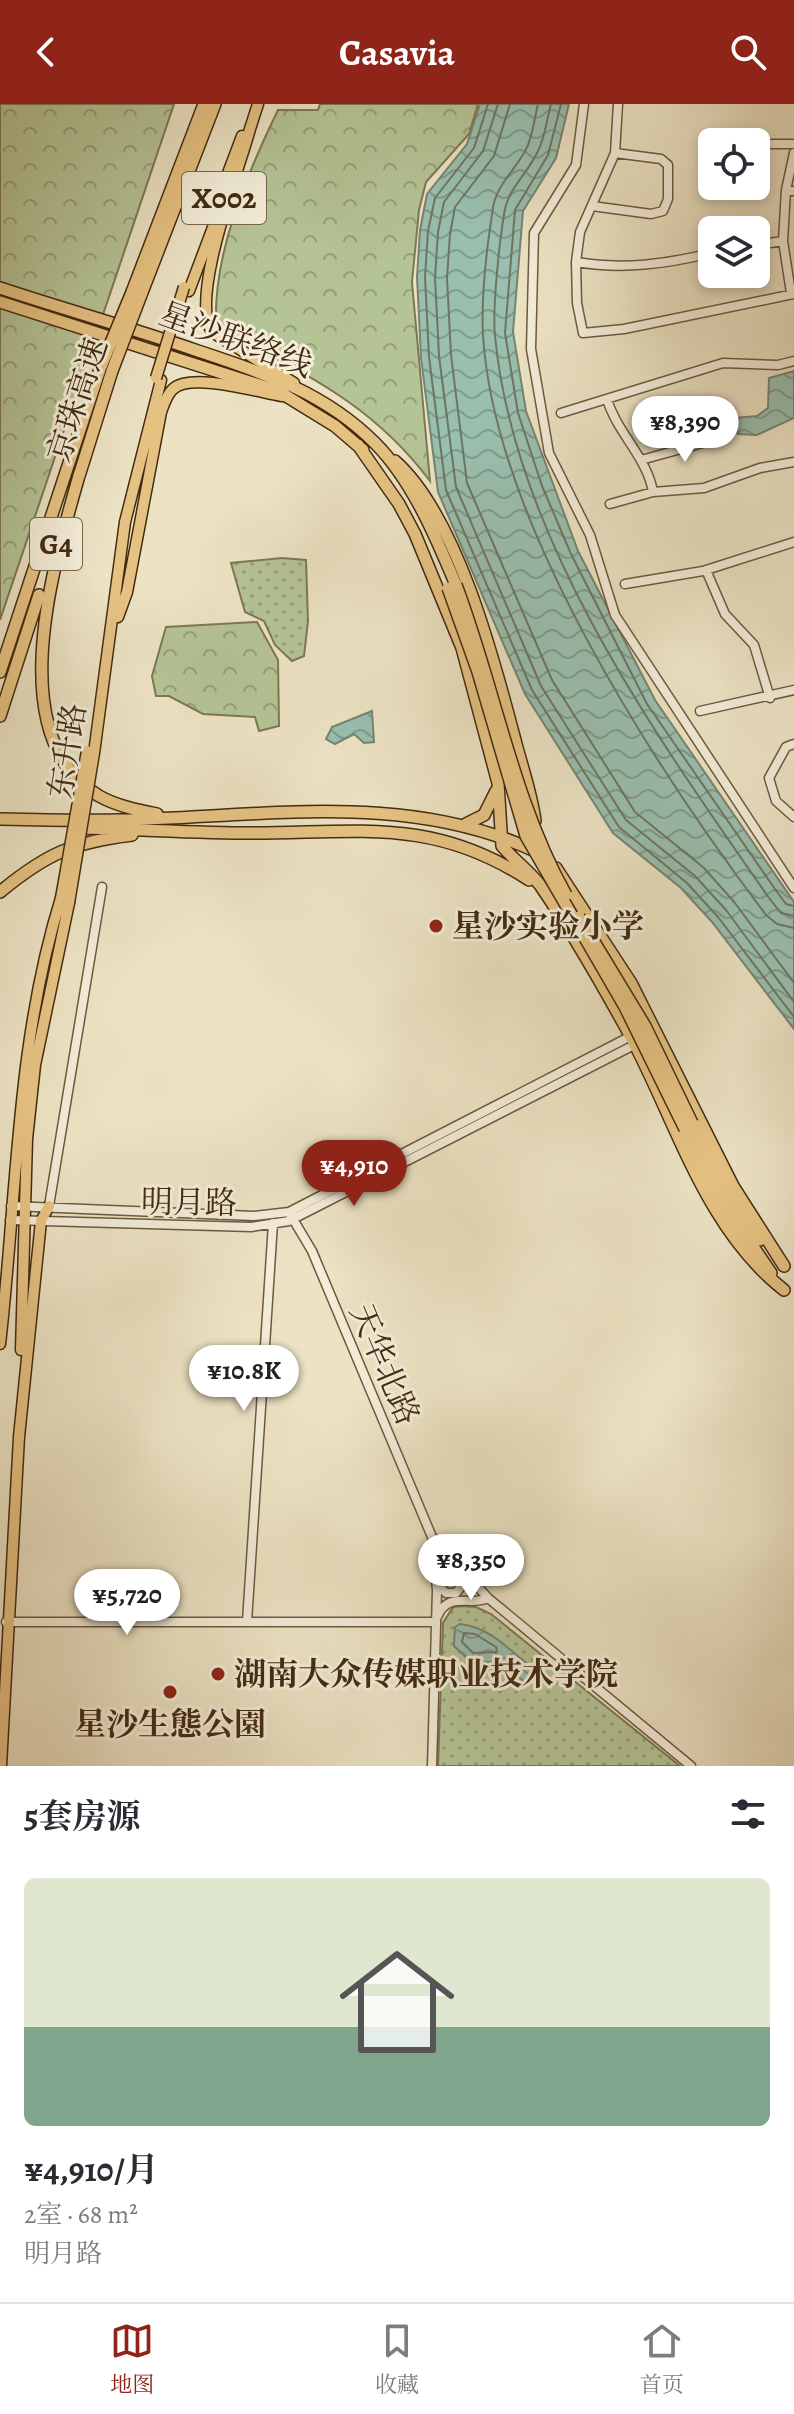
<!DOCTYPE html>
<html lang="zh">
<head>
<meta charset="utf-8">
<style>
	body { margin:0; font-family:Alegreya,"Noto Serif SC",serif; background:#f7f7f7; color:#2b2b33; height:100vh; display:flex; flex-direction:column; font-size:30px; white-space:nowrap }
	* { box-sizing:border-box; margin:0 }
	p { font-size:26px; color:#7c7c81 }
	.icon { flex:none; width:44px; height:44px; fill:none; stroke:currentColor; stroke-width:2; stroke-linecap:round; stroke-linejoin:round }
	.map { position:relative; height:1662px; overflow:hidden }
	.drawer { display:flex; flex-direction:column; background:#fff; flex:1 }
	.drawer>* { flex:none }
	.buttons { position:absolute; left:698px; top:24px; display:grid; gap:16px }
	.buttons a { display:grid; place-items:center; width:72px; height:72px; border-radius:12px; background:#fff; box-shadow:0 4px 12px #0003; font-size:40px }
	.price { position:absolute; translate:-50% -68px; padding:0 18px; border-radius:28px; background:#fff; color:#222; font-size:26px; line-height:52px; filter:drop-shadow(0 2px 4px #0008) }
	.price::after { content:''; position:absolute; left:50%; top:48px; width:24px; height:18px; margin-left:-12px; background:inherit; clip-path:polygon(0 0,100% 0,50% 100%) }
	.price.active { background:#8f2418; color:#fff }
	ul { padding:0; list-style:none }
	li { display:grid; align-content:center; gap:16px; height:424px; padding:0 24px }
	li span { display:grid; place-items:center; height:248px; border-radius:12px; color:#555 }
	li>.icon { margin-inline-start:auto }
	span .icon { width:144px; height:144px; fill:#fffc; stroke-width:1 }
	li b { font-size:34px }
	h2 { display:flex; justify-content:space-between; align-items:center; height:96px; padding:0 24px; font-size:34px }
	header { display:flex; justify-content:space-between; align-items:center; height:104px; padding:0 24px; background:#8f2418; color:#fff; font-size:36px; font-weight:700 }
	.tabs { display:flex; justify-content:space-around; align-items:center; height:112px; border-top:2px solid #e1e1e2; background:#fff; font-size:22px; color:#7c7c81 }
	.tabs a { display:grid; justify-items:center; gap:4px }
	.tabs .active { color:#8f2418 }
	.map>svg:first-child { display:block }
</style>
</head>
<body>
<header><svg class="icon" aria-label="back" viewBox="0 0 24 24"><path d="M15 5l-7 7 7 7"/></svg>Casavia<svg class="icon" aria-label="search" viewBox="0 0 24 24"><circle cx="10" cy="10" r="6"/><path d="M15 15l6 6"/></svg></header>
<div class="map">
<svg width="794" height="1662" viewBox="0 0 794 1662">
	<defs>
		<pattern id="forest-crowns" width="20" height="18" patternUnits="userSpaceOnUse" patternTransform="scale(2)"><rect width="20" height="18" fill="#b5c496"/><path d="M2 6a3 3 0 1 1 6 0M12 15a3 3 0 1 1 6 0" fill="none" stroke="#959f79"/></pattern>
		<pattern id="park-dots" width="8" height="8" patternUnits="userSpaceOnUse" patternTransform="scale(2)"><rect width="8" height="8" fill="#b5c496"/><path d="M2 2h.1M6 6h.1" fill="none" stroke="#959f79" stroke-width="1.8" stroke-linecap="round"/></pattern>
		<pattern id="water-waves" width="16" height="10" patternUnits="userSpaceOnUse" patternTransform="scale(2)"><rect width="16" height="10" fill="#99bfaf"/><path d="M0 5q4-4 8 0t8 0" fill="none" stroke="#7e9b8d"/></pattern>
	</defs>
	<rect width="100%" height="100%" fill="#ece3c4"/>
	<filter id="stains"><feTurbulence type="fractalNoise" baseFrequency=".0025" numOctaves="4"/><feColorMatrix values="0 0 0 0 .2 0 0 0 0 .09 0 0 0 0 .02 0 0 0 .5 -.17"/></filter>
	<radialGradient id="worn" r=".72"><stop offset=".6" stop-color="#630" stop-opacity="0"/><stop offset="1" stop-color="#630" stop-opacity=".3"/></radialGradient>
	<!-- forest -->
	<path fill="url(#forest-crowns)" stroke="#7c7854" stroke-width="2" d="M0 0H174L0 516Z
		M320 0H478L469 30 426 78 419 106 412 178 430 377C369 296 301 269 216 222 213 149 247 70 278 6H318Z
		M257 518 278 556 279 622 259 627 255 613 203 610 169 592H156L152 572 166 523Z"/>
	<!-- park -->
	<path fill="url(#park-dots)" stroke="#7c7854" stroke-width="2" d="M282 454 306 456 308 517 304 552 292 557 275 541 264 517 245 508 231 459Z
		M463 1502 476 1503 491 1510 680 1662H438L443 1519 453 1503Z"/>
	<!-- water -->
	<path fill="url(#water-waves)" stroke="#778470" stroke-width="2" d="M480 0H569L556 54 523 107 513 228 526 307 578 447 655 596 794 798V925L712 818 681 784 613 729 525 590 438 388 421 254 417 173 420 126 427 90 467 40Z
		M794 267V314L757 331 738 330 733 321 735 314 757 312 768 304 769 274Z
		M372 607 374 638 364 639 354 630 335 640 326 635 332 623Z
		M460 1520C490 1523 511 1547 534 1566L533 1570 524 1578 503 1559 470 1557 454 1542 455 1523Z"/>
	<g fill="none" stroke-linecap="round" stroke-linejoin="round">
		<!-- shore -->
		<path stroke="#6e7560" stroke-width="2" d="M488 0 474 44 435 94 428 127 425 173 429 253 446 386 532 586 619 723 687 779 718 813 794 913
			M498 0 483 47 444 98 438 128 435 174 439 252 456 383 541 582 626 716 695 772 726 806 794 898
			M510 0 494 52 455 103 450 130 447 174 451 251 467 379 552 576 635 708 704 764 735 799 794 879
			M538 0C535 13 533 28 528 41 519 63 496 80 493 104 487 142 481 193 483 231 494 417 655 664 766 811L777 820 794 824
			M551 0C547 15 545 33 538 47 530 66 509 84 505 105 500 132 492 205 495 232 514 434 656 632 769 794L781 809 794 812
			M561 0 548 51 515 106 505 229 518 309 542 382 571 450 647 600 777 788 786 800 794 802
			M464 1529 475 1530 496 1543 497 1548 473 1549 462 1538Z"/>
		<!-- minor casing -->
		<g stroke="#6d593e" stroke-width="11">
			<path id="minor" d="M584 0 576 61 534 129 531 245 549 349 590 431 615 511 794 784
				M618 0 615 49 580 128 576 158 577 199 583 229 624 225 794 190
				M706 40H712
				M756 40H794
				M794 49 786 86 794 87
				M786 86 783 137 791 189
				M592 102 651 110 663 107 668 95V61L661 55 615 49
				M756 141 783 137
				M576 158C624 166 665 160 712 149
				M607 295C617 329 647 353 653 388
				M561 309 723 259 778 261 794 257
				M641 356 721 334
				M610 400 653 388 704 384 760 364 794 358
				M706 466 725 510 754 541 770 594
				M625 480 703 467 794 438
				M700 607 794 586
				M794 640 786 643 769 674 776 697 794 713
				M11 1102 254 1112 289 1108 635 930
				M49 1102 102 783
				M290 1110 312 1147 432 1433 437 1486 432 1662
				M10 1116 251 1123 289 1117 638 939
				M432 1433 488 1494 691 1662
				M438 1481 446 1489H456L464 1479 463 1468
				M437 1513C448 1486 471 1503 488 1494
				M6 1518H436
				M247 1518 273 1119"/>
		</g>
		<!-- major casing -->
		<g stroke="#432b11" stroke-width="13">
			<path id="major" d="M250 25C239 66 189 194 212 228L294 279
				M249 28 258 0
				M211 114 242 32
				M189 187 218 110
				M118 513 127 488 161 308C164 300 167 290 173 285 191 268 258 288 282 292
				M94 649 125 418 161 276
				M0 1240C17 1092 16 938 61 794
				M21 1246 27 1035 35 961 69 799
				M1 1662 19 1333 41 1117 49 1102"/>
		</g>
		<!-- highway casing -->
		<g stroke="#432b11" stroke-width="14">
			<path id="highway" d="M0 184C66 206 132 224 198 247 264 269 324 288 375 339 412 376 436 433 456 481
				M132 188 204 0
				M141 191 215 0
				M0 198 278 287 335 322 363 346
				M358 341 399 400 415 430 462 544 498 679 502 742C514 756 529 767 540 781 573 829 603 882 631 933 677 1019 705 1124 784 1186
				M395 357C458 413 495 560 516 640 523 666 532 692 535 717
				M80 368C54 460 0 633 99 692 117 702 137 706 157 710
				M79 372 112 267
				M0 568 100 265
				M0 612 39 491
				M0 715C39 716 77 717 116 716 257 714 404 685 537 748
				M466 720 484 711 496 687
				M81 724C138 725 195 729 252 729 359 729 433 713 529 776
				M556 764 631 879 733 1082 784 1162
				M0 788C46 750 73 738 132 731
				M692 1019 715 1068 760 1136
				M685 1025 720 1094 771 1169"/>
		</g>
		<!-- minor -->
		<use href="#minor" stroke="#f3edd9" stroke-width="8"/>
		<!-- major -->
		<use href="#major" stroke="#e6c282" stroke-width="10"/>
		<!-- highway -->
		<use href="#highway" stroke="#e6c282" stroke-width="11"/>
		<!-- major-bridge casing -->
		<g stroke="#432b11" stroke-width="13" stroke-linecap="butt">
			<path id="major-bridge" d="M156 274 184 183
				M61 794 87 647
				M69 799 94 649"/>
		</g>
		<!-- highway-bridge casing -->
		<g stroke="#432b11" stroke-width="14" stroke-linecap="butt">
			<path id="highway-bridge" d="M100 265 132 188
				M112 267 141 191
				M456 481C495 584 512 694 566 791
				M448 484 478 568 526 732 625 903 685 1025
				M579 813 645 922 692 1019"/>
		</g>
		<!-- major-bridge -->
		<use href="#major-bridge" stroke="#e6c282" stroke-width="10"/>
		<!-- highway-bridge -->
		<use href="#highway-bridge" stroke="#e6c282" stroke-width="11"/>
	</g>
	<!-- markers -->
	<g fill="#8f2418" stroke="#f3edd9" stroke-width="3">
		<circle cx="436" cy="822" r="8"/>
		<circle cx="218" cy="1570" r="8"/>
		<circle cx="170" cy="1588" r="8"/>
	</g>
	<g text-anchor="middle" stroke-width="6" stroke-linejoin="round" paint-order="stroke">
		<!-- shield labels -->
		<g fill="#f3edd9" stroke="#78654d" stroke-width="2">
			<rect x="182" y="68" width="84" height="52" rx="6"/>
			<rect x="30" y="414" width="52" height="52" rx="6"/>
		</g>
		<g font-size="30" font-weight="bold" fill="#432b11">
			<text x="224" y="104">X002</text>
			<text x="56" y="450">G4</text>
		</g>
		<!-- street labels -->
		<g font-size="32" fill="#432b11" stroke="#f3edd9">
			<text transform="translate(236 235) rotate(20)" y="11">星沙联络线</text>
			<text transform="translate(77 296) rotate(-72)" y="11">京珠高速</text>
			<text transform="translate(67 647) rotate(-81)" y="11">东升路</text>
			<text transform="translate(189 1098) rotate(1)" y="11">明月路</text>
			<text transform="translate(385 1260) rotate(67)" y="11">天华北路</text>
		</g>
		<!-- poi labels -->
		<g font-size="32" font-weight="bold" fill="#432b11" stroke="#f3edd9" text-anchor="start">
			<text x="452" y="833">星沙实验小学</text>
			<text x="234" y="1581">湖南大众传媒职业技术学院</text>
			<text x="170" y="1631" text-anchor="middle">星沙生態公園</text>
		</g>
	</g>
	<rect width="100%" height="100%" filter="url(#stains)"/>
	<rect width="100%" height="100%" fill="url(#worn)"/>
</svg>
<div class="buttons">
<a><svg class="icon" aria-label="locate" viewBox="0 0 24 24"><circle cx="12" cy="12" r="6"/><path d="M12 2v4M12 18v4M2 12h4M18 12h4"/></svg></a>
<a><svg class="icon" aria-label="layers" viewBox="0 0 24 24"><path d="M12 4l9 5-9 5-9-5zM3 14l9 5 9-5"/></svg></a>
</div>
<b class="price" style="left:685px;top:360px">¥8,390</b>
<b class="price active" style="left:354px;top:1104px">¥4,910</b>
<b class="price" style="left:244px;top:1309px">¥10.8K</b>
<b class="price" style="left:471px;top:1498px">¥8,350</b>
<b class="price" style="left:127px;top:1533px">¥5,720</b>
</div>
<section class="drawer">
<h2>5套房源<svg class="icon" aria-label="filters" viewBox="0 0 24 24"><path d="M4 7h16M4 17h16"/><circle cx="9" cy="7" r="2"/><circle cx="15" cy="17" r="2"/></svg></h2>
<ul>
<li><span style="background:linear-gradient(#dfe7d0 60%,#7fa58c 0)"><svg class="icon" aria-label="home" viewBox="0 0 24 24"><path d="M3 11l9-7 9 7M6 9v11h12V9"/></svg></span><div><b>¥4,910/月</b><p>2室 · 68 m²</p><p>明月路</p></div></li>
</ul>
</section>
<nav class="tabs">
<a class="active"><svg class="icon" aria-label="map" viewBox="0 0 24 24"><path d="M3 6l6-2 6 2 6-2v14l-6 2-6-2-6 2zM9 4v14M15 6v14"/></svg>地图</a>
<a><svg class="icon" aria-label="saved" viewBox="0 0 24 24"><path d="M7 4h10v16l-5-4-5 4z"/></svg>收藏</a>
<a><svg class="icon" aria-label="home" viewBox="0 0 24 24"><path d="M3 11l9-7 9 7M6 9v11h12V9"/></svg>首页</a>
</nav>
</body>
</html>
